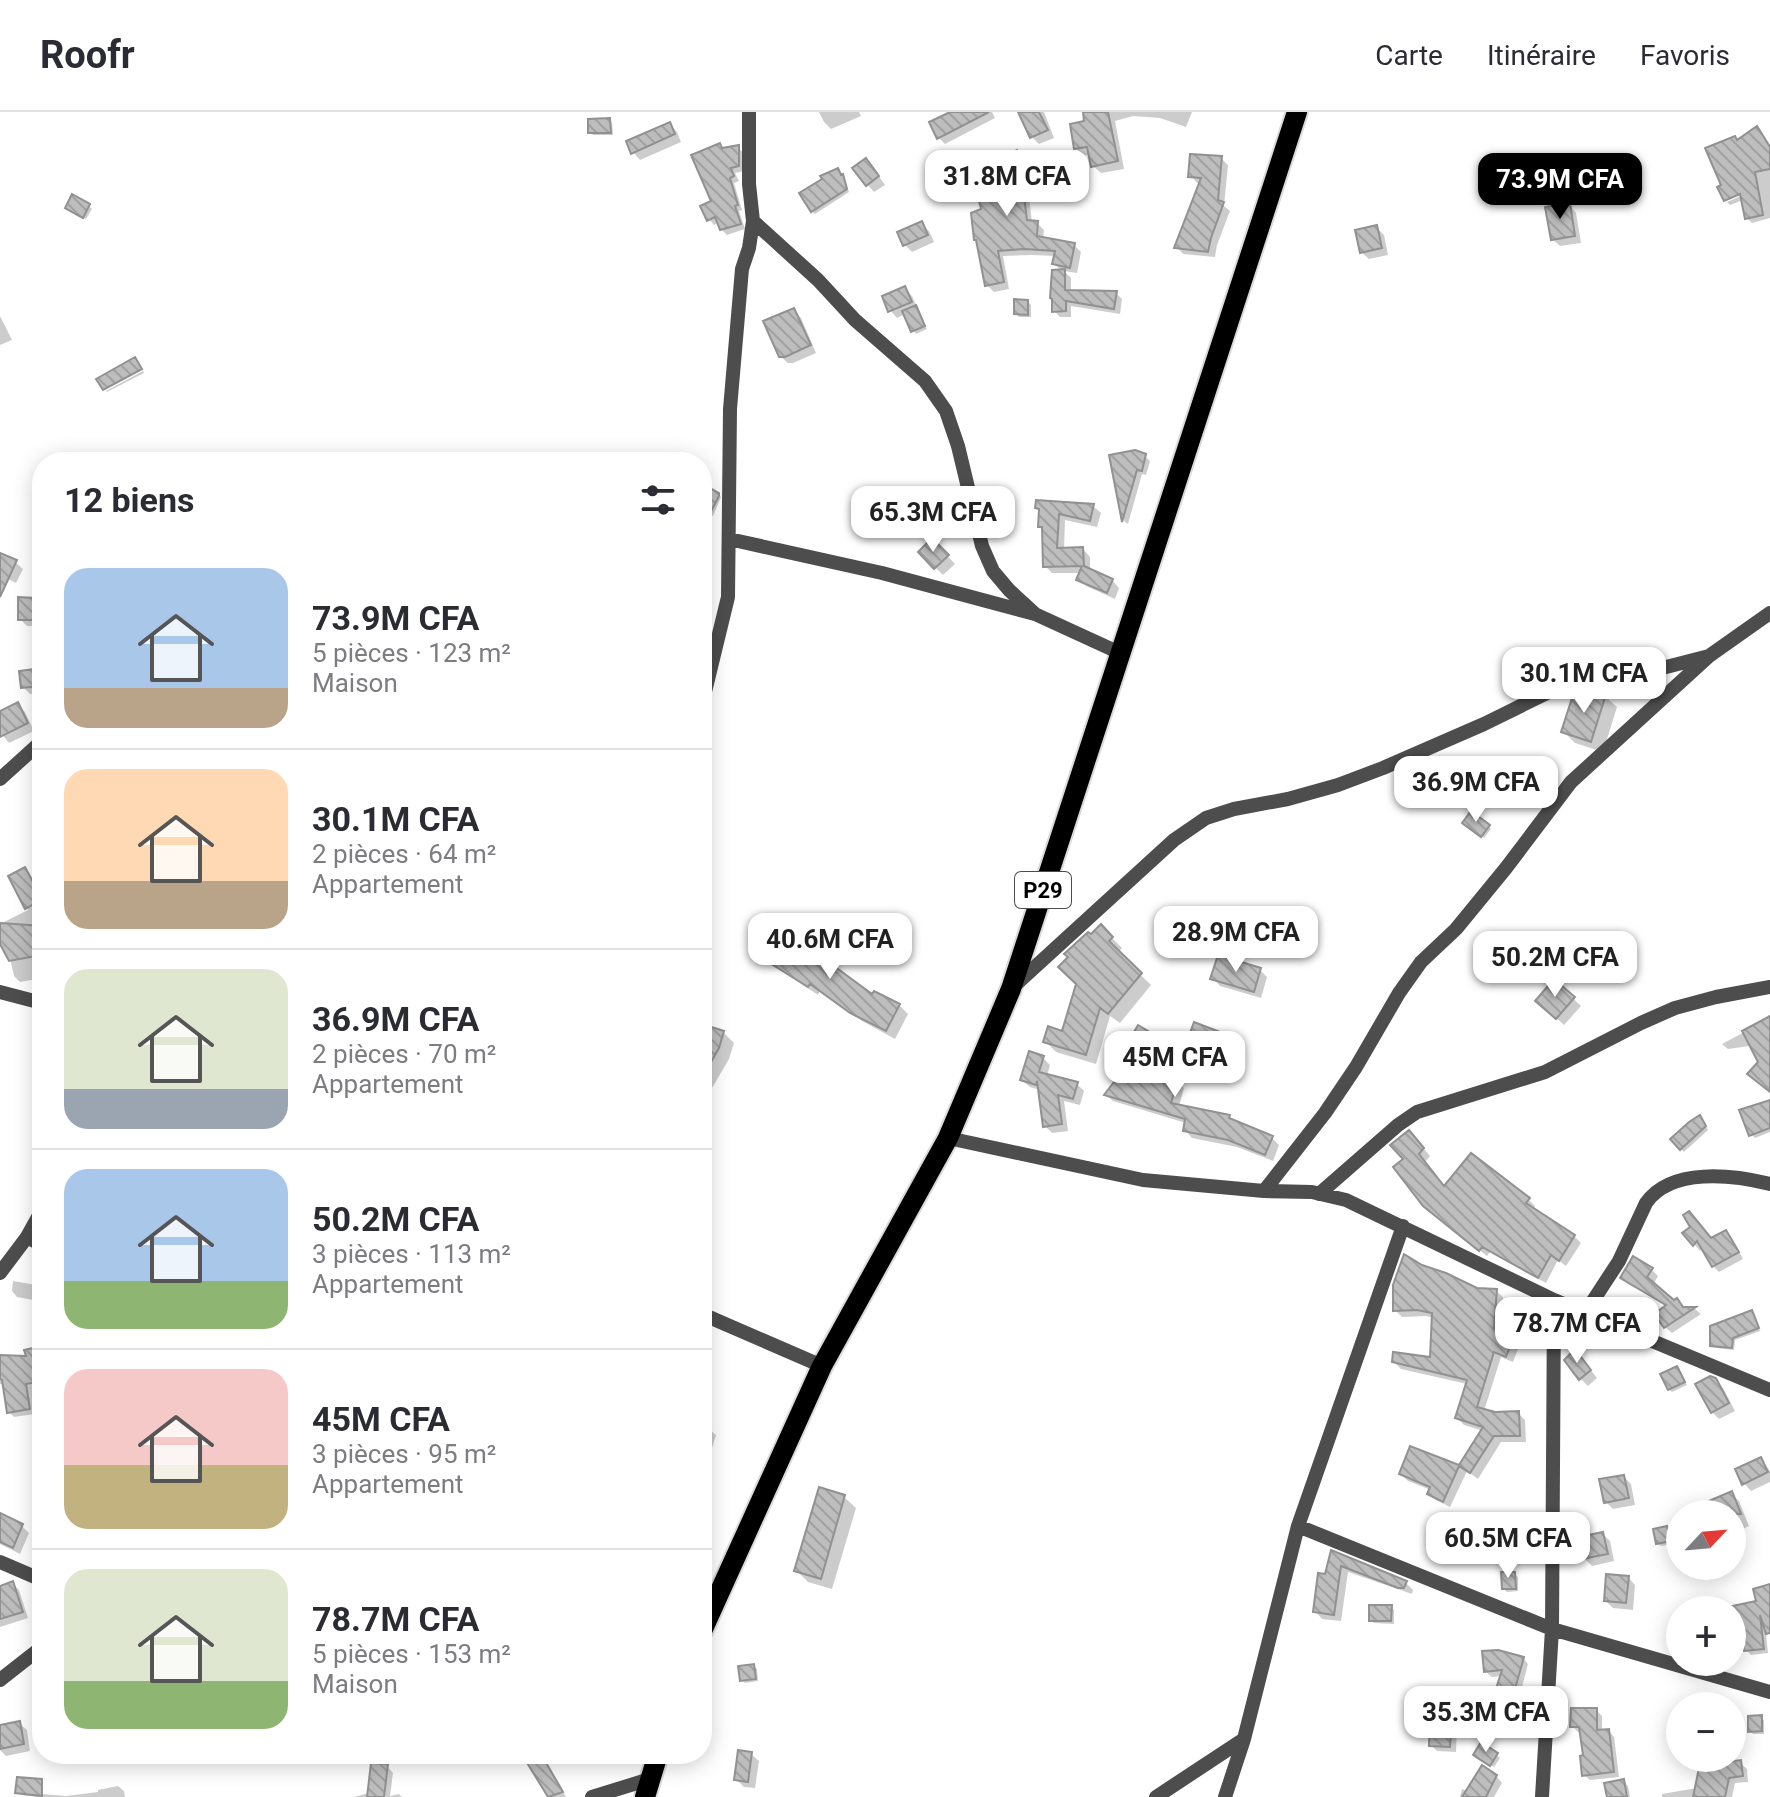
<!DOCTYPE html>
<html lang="fr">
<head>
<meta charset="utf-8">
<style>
	body { margin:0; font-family:Roboto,sans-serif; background:#f7f7f7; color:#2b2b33; height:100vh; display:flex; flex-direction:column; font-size:30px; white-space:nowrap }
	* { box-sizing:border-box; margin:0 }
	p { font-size:26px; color:#7c7c81 }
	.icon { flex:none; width:44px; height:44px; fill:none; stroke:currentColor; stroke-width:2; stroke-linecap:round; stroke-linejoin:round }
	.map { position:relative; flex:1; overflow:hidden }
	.side { position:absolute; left:32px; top:340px; width:680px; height:1312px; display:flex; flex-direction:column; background:#fff; border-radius:32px; box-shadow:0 4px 20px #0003 }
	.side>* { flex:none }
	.needle { width:52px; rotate:64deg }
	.tools { position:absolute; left:1666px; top:1388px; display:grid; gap:16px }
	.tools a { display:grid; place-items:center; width:80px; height:80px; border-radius:50%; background:#fff; box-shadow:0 4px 20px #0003; font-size:40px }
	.price { position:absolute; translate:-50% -68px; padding:0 18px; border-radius:16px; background:#fff; color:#222; font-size:26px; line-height:52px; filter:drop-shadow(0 2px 4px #0008) }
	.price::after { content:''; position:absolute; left:50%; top:48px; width:24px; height:18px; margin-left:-12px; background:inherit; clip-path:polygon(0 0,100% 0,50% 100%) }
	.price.selected { background:#000; color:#fff }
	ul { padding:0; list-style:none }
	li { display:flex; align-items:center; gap:24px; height:200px; padding:0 32px }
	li+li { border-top:2px solid #e1e1e2 }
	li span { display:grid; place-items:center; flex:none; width:224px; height:160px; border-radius:24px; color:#555 }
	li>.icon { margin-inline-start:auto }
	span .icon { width:96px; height:96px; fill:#fffc; stroke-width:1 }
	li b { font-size:34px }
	h2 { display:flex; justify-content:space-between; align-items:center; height:96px; padding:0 32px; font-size:34px }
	header { display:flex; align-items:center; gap:48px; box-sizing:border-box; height:112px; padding:0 40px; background:#fff; border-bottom:2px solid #e1e1e2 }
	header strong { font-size:38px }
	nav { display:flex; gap:44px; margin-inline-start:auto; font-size:28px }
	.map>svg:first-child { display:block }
</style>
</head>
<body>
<header>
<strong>Roofr</strong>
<nav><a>Carte</a><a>Itinéraire</a><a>Favoris</a></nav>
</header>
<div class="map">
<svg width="1770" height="1685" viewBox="0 0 1770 1685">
	<defs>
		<pattern id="building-back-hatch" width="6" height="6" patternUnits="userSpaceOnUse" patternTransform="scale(2)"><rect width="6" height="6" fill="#bdbdbd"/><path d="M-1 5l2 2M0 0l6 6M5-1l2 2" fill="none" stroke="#a1a1a1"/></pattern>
	</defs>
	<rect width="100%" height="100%" fill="#fff"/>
	<!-- shadow -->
	<path fill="#0003" d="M819 0H859L861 4 831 17 824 10Z
		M950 0H992L995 6 945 32 938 25 951 2Z
		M1023 0H1044L1054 26 1039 32 1032 25Z
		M1085 0H1192L1186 15 1160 6 1133 4 1115 9 1124 57 1101 61 1093 54 1091 42 1083 44 1076 36 1087 11Z
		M609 8 612 11 613 23H593L590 20Z
		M669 12 677 20 681 30 640 48 633 40Z
		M720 33 724 38 738 35 743 41 744 59 735 61 739 69 734 71 742 98 739 99 745 117 727 123 721 117 719 110 714 113 709 107 714 90Z
		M1770 35V106L1752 111 1747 106 1743 88 1730 93 1727 90 1750 80 1723 74Z
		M1016 40 1023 47 1031 64 1027 66 1032 111H1037L1044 118 1043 127 1074 133 1081 140 1077 161 1064 159 1071 166V180L1116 181 1122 187 1120 202 1071 194V205H1060L1054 199 1062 159 1054 152 1056 144 1032 143 1003 144 1009 177 994 180 987 173 983 99 987 49 991 53Z
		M1221 46 1228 53 1224 94 1230 99 1217 133 1215 145 1183 142 1177 135 1201 71H1197L1191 64Z
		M873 56 885 73 874 80 867 72Z
		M838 58 845 68 849 80 815 102 812 99Z
		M1569 93 1576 101 1581 131 1560 134 1552 127Z
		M89 94 92 97 86 107 70 99Z
		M921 112 929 119 934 130 912 140 905 133Z
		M1376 115 1384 123 1388 143 1369 147 1361 140Z
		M905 177 912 184 927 217 916 222 905 202 897 206 890 198Z
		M1028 190 1031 193V205H1019L1016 202Z
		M794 198 801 206 816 241 793 251H788L780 244Z
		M0 204 12 228 0 233Z
		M143 259 144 261 107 280 106 279Z
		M1145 344 1150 349 1146 363 1142 362 1128 412 1124 409 1111 345Z
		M718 382 721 385 713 404 702 398V390Z
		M1093 394 1101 401 1097 415 1065 408 1064 438 1083 437 1090 445V459L1112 468 1119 476 1115 487 1086 474 1079 467 1081 461H1052L1045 454 1044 418 1040 414 1041 399 1037 395Z
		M932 428 955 452 943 463 920 440Z
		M0 443 15 450 23 457 16 471 0 463Z
		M34 488 42 495V514H27L20 507Z
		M42 560V581L30 582 23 575Z
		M1605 584 1617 595 1603 640 1575 631 1563 619Z
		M18 593 25 600 34 619 9 631 0 620V602Z
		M1467 714H1488L1491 717 1484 726Z
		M25 758 31 764 42 785V866L20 870 14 864 2 811 28 798 11 765Z
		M1101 815 1122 836 1118 841 1151 873 1120 911 1110 904 1096 952 1056 940 1045 929 1063 921 1091 825Z
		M765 845 899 893 908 902 895 927 862 909 820 879 818 883 774 854Z
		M1260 858 1267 865 1261 886 1220 874 1213 866Z
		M1555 869 1581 894 1564 913 1545 896Z
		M1767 908H1770V931L1728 937 1722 932Z
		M1138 916 1154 925 1161 932 1145 960 1177 969 1184 976 1179 994 1229 1004 1235 1011 1272 1026 1279 1033 1273 1049 1237 1035 1192 1026 1185 1018 1186 1011 1113 989 1106 983 1119 966 1134 933Z
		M723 920 734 931 729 947 702 993V921Z
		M1235 928 1242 935 1236 952 1196 936 1189 929Z
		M1043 946 1050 953 1047 964 1077 972 1084 979 1080 993 1064 989 1068 1019 1052 1021 1045 1014 1040 978 1030 975 1022 968Z
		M1770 990V1020L1755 1026 1750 1021Z
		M1703 1009 1708 1018 1684 1040 1673 1028Z
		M1415 1027 1430 1044 1425 1050 1445 1076 1529 1088 1535 1094 1533 1098 1574 1124 1581 1131 1566 1154 1558 1148 1546 1171 1490 1140 1487 1144 1432 1101 1405 1047Z
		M1726 1120 1732 1126 1743 1147 1719 1160 1713 1154 1703 1135 1700 1139 1685 1121 1712 1128Z
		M1422 1155 1477 1178 1496 1179 1503 1185 1501 1220 1513 1225 1520 1232 1513 1250 1501 1245 1484 1299 1495 1302 1518 1301 1525 1308 1526 1330H1501L1478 1367 1467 1359 1450 1395 1436 1388 1429 1381 1431 1378 1408 1369 1401 1362 1411 1336 1460 1356 1484 1319 1464 1313 1457 1306 1467 1272 1401 1257 1394 1250 1432 1248 1434 1206 1426 1204 1402 1205 1395 1198Z
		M1651 1157 1658 1164 1653 1173 1673 1190 1676 1188 1684 1197H1695L1701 1202 1672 1221 1665 1215 1667 1195 1629 1172 1623 1165Z
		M13 1169 42 1174V1213L36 1207 39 1189 17 1185 12 1179Z
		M1752 1200 1755 1203 1760 1219 1735 1228 1734 1238 1716 1236 1712 1233Z
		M42 1236V1301L14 1305 9 1300 5 1272H0V1245L28 1246Z
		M1582 1247 1597 1266 1588 1274 1581 1267Z
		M1677 1256 1687 1273 1672 1280 1669 1277Z
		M1714 1268 1723 1276 1735 1299 1719 1307 1712 1300Z
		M702 1311 716 1323 704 1362 702 1361Z
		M1760 1347 1770 1359V1370L1751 1379 1744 1371Z
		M1624 1365 1631 1372 1635 1393 1613 1397 1606 1390Z
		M1731 1382 1739 1389 1749 1414 1732 1422V1402H1711Z
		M844 1385 856 1396 832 1477 808 1470 796 1458Z
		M0 1404 22 1414 29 1421 20 1442 0 1432Z
		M1667 1416 1670 1419 1672 1432 1661 1434 1657 1431Z
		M1603 1422 1610 1429 1614 1449 1592 1454 1584 1446Z
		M1333 1441 1406 1471 1413 1478 1412 1482 1348 1460 1341 1509 1322 1507 1315 1499Z
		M1514 1462 1518 1465V1479L1507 1480 1504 1477Z
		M1628 1465 1635 1473 1633 1498 1613 1496 1606 1489Z
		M13 1472 19 1478 28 1506 0 1515V1476Z
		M1770 1474V1501L1764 1502 1768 1541 1751 1543 1745 1537 1732 1539V1498L1726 1497 1759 1491Z
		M1391 1495 1394 1498V1512L1374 1511 1371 1508Z
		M1523 1546 1528 1552 1518 1590 1499 1597 1494 1592 1503 1564 1492 1565 1486 1560Z
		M754 1554 757 1557 758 1569 745 1571 742 1568Z
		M702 1578 708 1581 705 1592H702Z
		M1451 1584 1458 1590 1465 1610 1457 1613 1456 1640 1437 1639 1431 1633Z
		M1596 1598 1602 1604V1620L1609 1619 1614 1625 1619 1665 1590 1668 1584 1663 1585 1645 1582 1620H1578L1572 1614Z
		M1761 1605 1764 1608V1622H1753L1750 1619Z
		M19 1611 27 1618 30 1639 6 1644 0 1638V1615Z
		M1482 1633 1500 1646 1494 1655 1478 1645Z
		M585 1642H597L592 1648Z
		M751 1642 759 1649 755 1676 744 1675 736 1667Z
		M541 1645 547 1651 566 1685H550L529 1649Z
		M1703 1646H1717L1740 1651 1747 1657 1748 1670 1735 1671 1732 1685H1662V1682L1697 1676Z
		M387 1654 393 1661 390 1684 399 1682 402 1685H354L369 1681Z
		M1496 1664 1502 1671 1494 1685H1460L1462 1677 1468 1679Z
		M1623 1669 1628 1674 1630 1685H1609Z
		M118 1674 124 1679 125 1685H38L21 1683 18 1680 66 1684 98 1680V1678Z"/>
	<!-- building -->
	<path fill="url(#building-back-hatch)" stroke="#919191" stroke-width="2" d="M950 0H989L937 27 929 10Z
		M1018 0H1039L1048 18 1030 26Z
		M1083 0H1108L1118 49 1091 55 1087 35 1074 37 1070 12 1084 9Z
		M610 6 611 21H588V7Z
		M670 10 675 22 631 42 626 29Z
		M1757 14 1770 35V57L1755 60 1763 103 1745 107 1740 82 1724 89 1717 75 1721 73 1705 36 1735 24 1737 28Z
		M720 31 722 36 739 33V54L731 56 734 64 730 66 738 93 735 94 741 112 720 118 715 105 707 109 700 94 711 89 691 43Z
		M1017 38 1026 57 1021 59 1027 108 1038 109 1037 124 1075 131 1070 156 1052 152 1055 139 1024 137 998 139 1004 170 985 174 976 128H974L971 101 981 97 970 51 988 47 989 52Z
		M1190 42 1222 44 1218 88 1224 90 1211 126 1208 140 1174 136 1201 66 1188 65Z
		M866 46 879 64 866 74 852 56Z
		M838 56 841 63 843 62 847 77 811 100 799 81 822 67 820 64Z
		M72 82 90 92 83 106 65 96Z
		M1570 91 1575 124 1551 128 1545 95Z
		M922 109 928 123 903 134 897 120Z
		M1377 113 1382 136 1360 141 1355 118Z
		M1065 157V178L1117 179 1114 197 1066 189V199L1052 200V187L1050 186 1052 158Z
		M905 174 912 190 888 200 882 184Z
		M1014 187 1028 188V203L1014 202Z
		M916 193 925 214 911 220 902 199Z
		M794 196 811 233 785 245H779L763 209Z
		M135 245 142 257 103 278 96 267Z
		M1135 338 1146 342 1142 359 1137 358 1122 410 1109 343Z
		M708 375 719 381V384L702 417V386Z
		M1036 388 1094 392 1090 409 1059 402 1057 436 1083 435 1084 454 1113 467 1107 481 1076 468 1082 454 1043 455 1042 415H1038L1039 397 1035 396Z
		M932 426 949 443 934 457 918 440Z
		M0 441 17 448 0 485Z
		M18 485 35 486V508H18Z
		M42 556V574L21 576 19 559Z
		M1592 577 1606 582 1591 630 1561 620 1573 583Z
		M18 590 28 611 0 625V599Z
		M1471 699 1490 713 1481 725 1462 711Z
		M25 755 42 787 25 797 8 764Z
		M0 811 42 814V843L9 849 0 832Z
		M1101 812 1113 825 1109 829 1142 861 1108 902 1100 896 1086 943 1043 930 1048 914 1062 919 1076 872 1058 855 1068 845 1064 842 1088 820 1091 822Z
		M779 819 830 851 872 882 874 879 900 892 886 919 850 901 810 872 808 875 762 846Z
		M1218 843 1261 856 1254 880 1210 867Z
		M1554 867 1575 885 1556 907 1535 889Z
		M1770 904V980L1747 962 1758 950 1742 919Z
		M1194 910 1236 926 1228 946 1187 929Z
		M702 912 724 919 719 936 702 966Z
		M1138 913 1155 923 1137 955 1178 967 1171 991 1230 1003 1229 1006 1273 1024 1265 1043 1228 1028 1183 1019 1185 1007 1104 983 1117 966 1110 960 1132 932 1128 930Z
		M1029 939 1044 944 1039 960 1078 970 1073 987 1058 983 1062 1012 1043 1015 1037 969 1036 973 1020 968Z
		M1770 988V1016L1749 1024 1739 998Z
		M1700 1003 1706 1014 1680 1038 1670 1027 1689 1010Z
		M1409 1018 1424 1036 1419 1042 1444 1074 1471 1041 1530 1086 1526 1091 1575 1123 1559 1149 1551 1143 1538 1166 1482 1135 1479 1139 1423 1094 1393 1055 1403 1047 1390 1033Z
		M1689 1099 1711 1126 1726 1118 1739 1140 1712 1155 1697 1129 1693 1134 1682 1121 1690 1115 1683 1103Z
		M1404 1142 1422 1153 1446 1161 1477 1176 1497 1177 1494 1216 1514 1223 1506 1245 1494 1240 1477 1295 1495 1300 1519 1299 1520 1324H1494L1470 1361 1459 1354 1443 1390 1427 1382 1430 1375 1399 1362 1410 1334 1459 1353 1483 1315 1455 1306 1467 1268 1392 1250 1393 1240 1430 1245 1432 1201 1417 1198 1393 1199V1173Z
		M1633 1144 1653 1156 1647 1165 1674 1188 1677 1186 1683 1195H1696L1664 1216 1654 1202 1666 1193 1620 1166Z
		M1752 1198 1759 1216 1733 1226 1732 1236 1710 1234V1214Z
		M42 1234V1269L26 1272 30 1297 7 1301 2 1268 0 1267V1243L26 1244 24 1238Z
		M1575 1237 1591 1258 1579 1268 1564 1248Z
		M1677 1254 1685 1270 1668 1278 1660 1262Z
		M1710 1264 1716 1266 1729 1291 1711 1301 1695 1272Z
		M1761 1345 1768 1360 1742 1373 1735 1357Z
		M1624 1363 1629 1386 1604 1391 1599 1367Z
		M819 1375 845 1383 821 1467 794 1459Z
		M1732 1379 1741 1402H1709L1704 1391Z
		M0 1401 23 1412 13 1436 0 1430Z
		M1667 1414 1671 1429 1656 1432 1653 1417Z
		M1603 1420 1608 1442 1582 1447 1578 1425Z
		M1331 1438 1407 1469 1404 1476H1398L1341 1454 1334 1503 1313 1500 1318 1461 1325 1462Z
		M1501 1460H1515L1516 1477H1502Z
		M1606 1462 1629 1464 1626 1491 1604 1489Z
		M13 1469 23 1500 0 1507V1474Z
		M1770 1472V1521L1766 1522 1760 1503 1764 1537 1744 1539 1743 1532 1732 1533V1494L1756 1489 1753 1477Z
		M1369 1493H1392L1391 1509H1369Z
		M1498 1538 1524 1545 1513 1584 1491 1592 1502 1558 1484 1560 1482 1539Z
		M754 1552 756 1567 740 1569 738 1554Z
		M1452 1581 1460 1604 1452 1607 1450 1635 1429 1634 1430 1607 1425 1591Z
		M1571 1596H1597V1618L1609 1617 1614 1660 1582 1664 1580 1644 1583 1643 1579 1615H1570Z
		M1762 1603V1619L1748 1620V1604Z
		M20 1609 24 1632 0 1637V1613Z
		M1481 1630 1498 1641 1490 1654 1473 1643Z
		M738 1638 752 1640 748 1670 734 1668Z
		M538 1642H541L563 1680 548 1685 526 1649Z
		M1701 1646H1727L1726 1650 1741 1648 1743 1664 1729 1666 1725 1685H1693Z
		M371 1651 388 1652 384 1685H367Z
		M1482 1653 1497 1663 1486 1685H1462Z
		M17 1665 42 1667V1684L15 1681Z
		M1624 1667 1627 1685H1607L1604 1671Z"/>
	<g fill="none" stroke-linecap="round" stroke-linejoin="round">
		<!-- major casing -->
		<g stroke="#dbdbdb" stroke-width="24">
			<path id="major" d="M702 1519 822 1254 948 1026 1011 877 1297 0
				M645 1685 658 1642"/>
		</g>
		<!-- minor -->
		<path stroke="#4d4d4d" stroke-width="14" d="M753 109 818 168 855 208 925 269 946 299 958 334 982 434 993 459 1009 478 1035 502
			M729 427 882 461 1035 502 1120 541
			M702 592 728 485 730 297 742 157 749 136 753 109 749 72V0
			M0 667 42 629
			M1014 874 1174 728 1206 706 1234 697 1288 687 1338 673 1383 656 1484 612 1549 580 1591 567 1635 563 1709 544
			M0 880 42 891
			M948 1026 1143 1068 1264 1079 1312 1080 1346 1088 1554 1188 1770 1278
			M1264 1079 1325 1001 1356 955 1399 881 1421 850 1456 817 1506 756 1571 670 1709 544 1770 501
			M1319 1082 1398 1013 1417 1000 1545 960 1641 911 1675 896 1716 885 1770 875
			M27 1125 42 1133
			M0 1161 27 1125 42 1098
			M1585 1201 1619 1149 1646 1091C1671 1055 1733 1063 1770 1072
			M702 1202 822 1254
			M1298 1414 1552 1517 1770 1580
			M0 1450 42 1468
			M0 1568 42 1535
			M592 1685 650 1667
			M1156 1685 1244 1627
			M1225 1685 1244 1627 1298 1414 1403 1114
			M1542 1685 1552 1517 1554 1188"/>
		<!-- major -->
		<use href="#major" stroke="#000" stroke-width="20"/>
	</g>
	<g text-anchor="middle" stroke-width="6" stroke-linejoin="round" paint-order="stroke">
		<!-- shield labels -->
		<rect fill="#fff" stroke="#4c4c4c" stroke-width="2" x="1015" y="760" width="56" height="36" rx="6"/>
		<g font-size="22" font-weight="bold" fill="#000">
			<text x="1043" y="786">P29</text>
		</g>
	</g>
</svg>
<div class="tools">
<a><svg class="needle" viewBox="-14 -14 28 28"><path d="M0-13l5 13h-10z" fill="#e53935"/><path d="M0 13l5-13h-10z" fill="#7c7c81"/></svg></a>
<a>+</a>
<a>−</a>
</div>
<b class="price" style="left:1007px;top:106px">31.8M CFA</b>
<b class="price selected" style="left:1560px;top:109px">73.9M CFA</b>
<b class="price" style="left:933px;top:442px">65.3M CFA</b>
<b class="price" style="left:1584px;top:603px">30.1M CFA</b>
<b class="price" style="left:1476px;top:712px">36.9M CFA</b>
<b class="price" style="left:1236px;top:862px">28.9M CFA</b>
<b class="price" style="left:830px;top:869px">40.6M CFA</b>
<b class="price" style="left:1555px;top:887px">50.2M CFA</b>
<b class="price" style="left:1175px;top:987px">45M CFA</b>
<b class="price" style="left:1577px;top:1253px">78.7M CFA</b>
<b class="price" style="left:1508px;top:1468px">60.5M CFA</b>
<b class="price" style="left:1486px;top:1642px">35.3M CFA</b>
<section class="side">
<h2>12 biens<svg class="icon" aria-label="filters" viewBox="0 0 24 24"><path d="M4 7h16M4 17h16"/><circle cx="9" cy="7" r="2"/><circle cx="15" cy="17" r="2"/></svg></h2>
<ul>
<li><span style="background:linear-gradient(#a9c7e8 75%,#b9a48a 0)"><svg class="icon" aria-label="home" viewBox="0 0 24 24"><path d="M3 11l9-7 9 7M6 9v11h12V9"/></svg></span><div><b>73.9M CFA</b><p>5 pièces · 123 m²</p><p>Maison</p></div></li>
<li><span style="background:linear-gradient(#ffd9b3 70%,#b9a48a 0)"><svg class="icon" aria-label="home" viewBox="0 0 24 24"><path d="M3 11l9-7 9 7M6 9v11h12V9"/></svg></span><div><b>30.1M CFA</b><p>2 pièces · 64 m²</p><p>Appartement</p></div></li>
<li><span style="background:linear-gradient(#dfe7d0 75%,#9aa5b1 0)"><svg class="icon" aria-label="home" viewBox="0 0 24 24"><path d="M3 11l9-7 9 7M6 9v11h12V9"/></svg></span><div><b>36.9M CFA</b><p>2 pièces · 70 m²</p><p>Appartement</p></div></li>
<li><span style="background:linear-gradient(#a9c7e8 70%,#8fb573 0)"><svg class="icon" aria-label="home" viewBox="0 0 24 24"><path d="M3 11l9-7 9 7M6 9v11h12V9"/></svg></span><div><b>50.2M CFA</b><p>3 pièces · 113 m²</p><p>Appartement</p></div></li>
<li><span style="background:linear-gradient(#f6c9c9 60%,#c2b280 0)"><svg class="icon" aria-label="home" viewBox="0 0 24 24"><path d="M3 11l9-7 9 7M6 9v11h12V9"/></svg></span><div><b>45M CFA</b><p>3 pièces · 95 m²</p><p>Appartement</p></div></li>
<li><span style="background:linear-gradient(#dfe7d0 70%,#8fb573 0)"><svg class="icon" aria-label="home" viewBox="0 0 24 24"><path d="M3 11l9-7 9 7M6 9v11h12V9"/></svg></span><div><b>78.7M CFA</b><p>5 pièces · 153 m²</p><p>Maison</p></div></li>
</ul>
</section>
</div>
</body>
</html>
